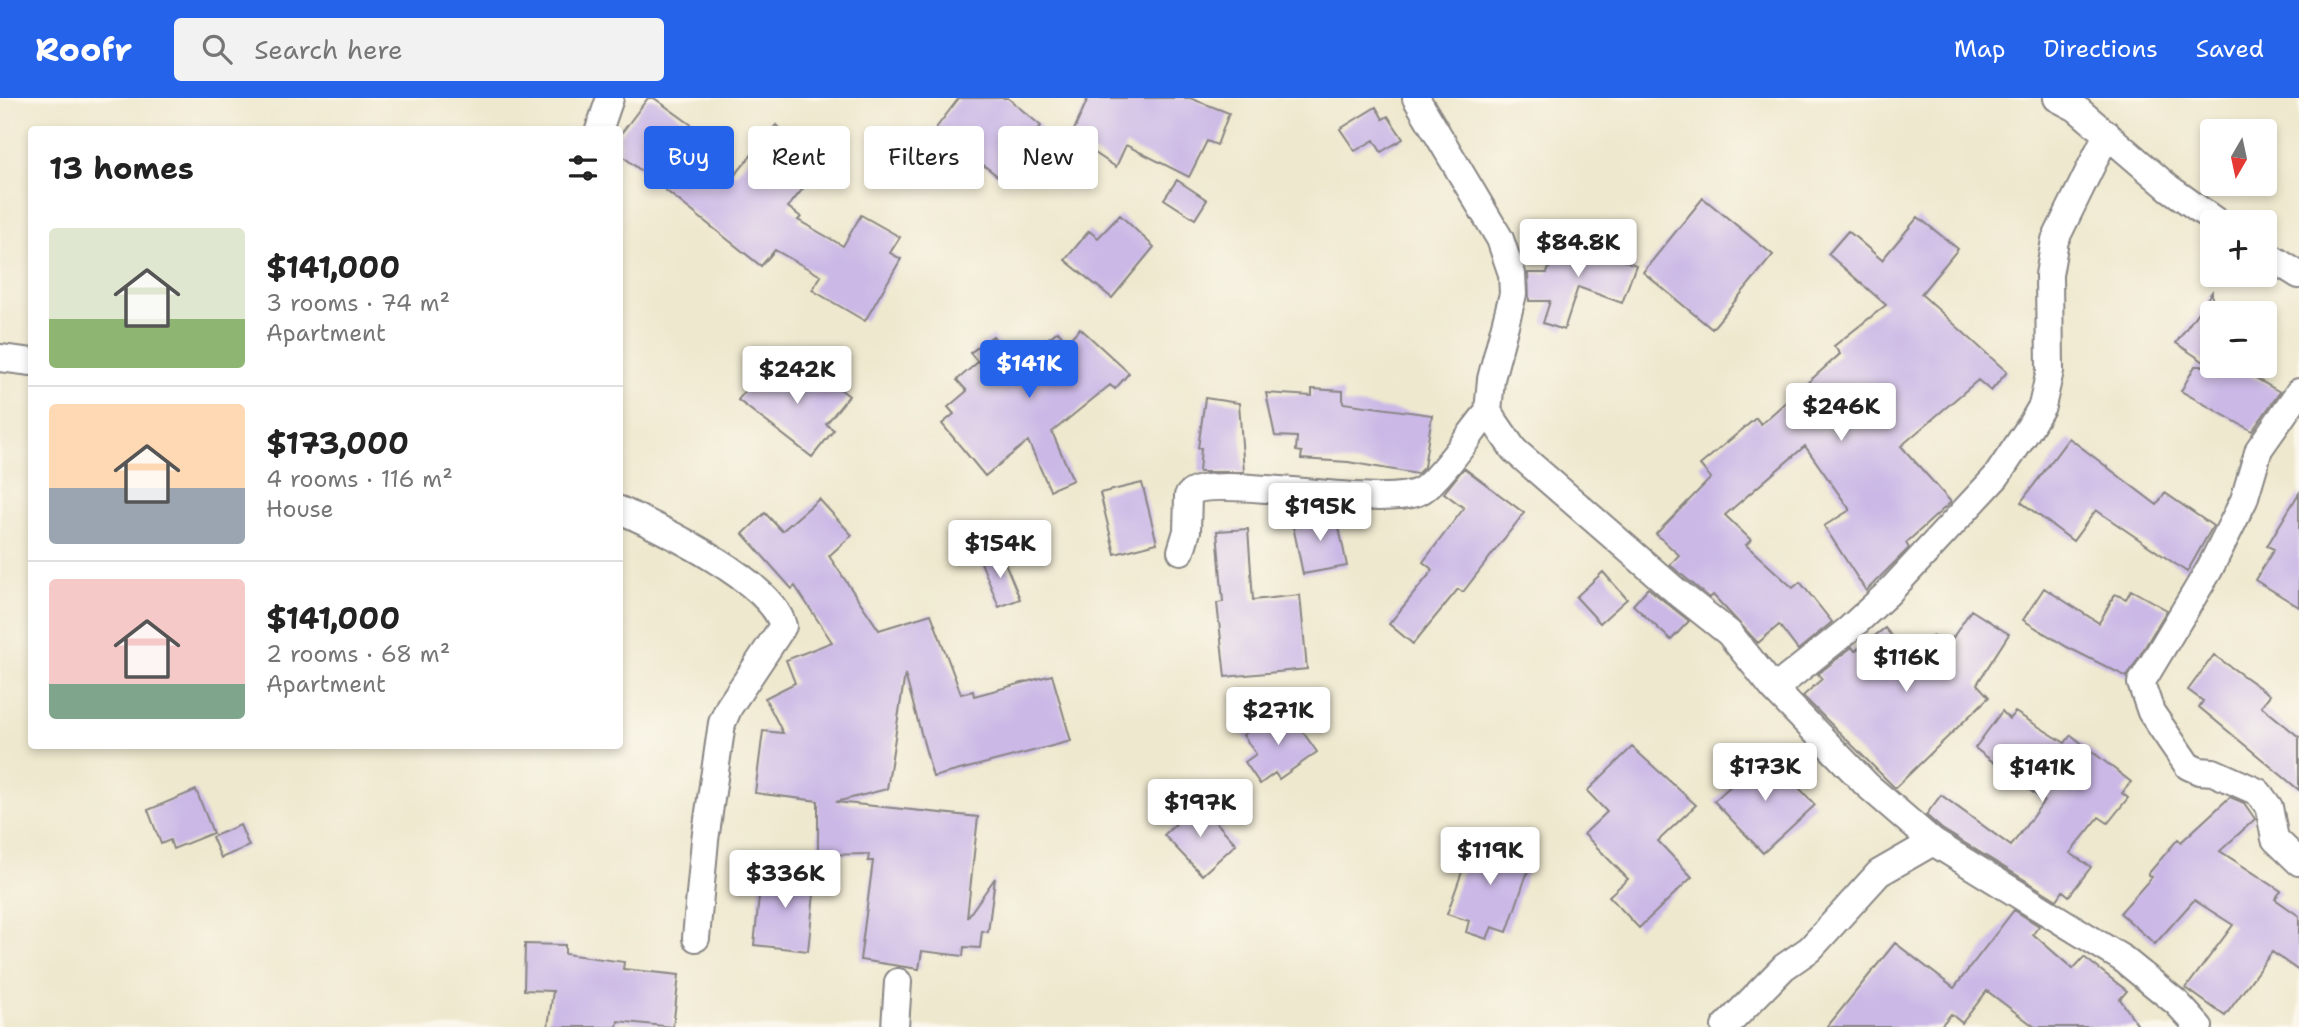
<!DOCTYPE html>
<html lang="en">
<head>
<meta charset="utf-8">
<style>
	body { margin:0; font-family:"Shantell Sans",sans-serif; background:#f2f2f2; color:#222; height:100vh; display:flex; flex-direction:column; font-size:26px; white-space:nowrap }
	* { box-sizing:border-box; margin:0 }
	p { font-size:23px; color:#767676 }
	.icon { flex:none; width:38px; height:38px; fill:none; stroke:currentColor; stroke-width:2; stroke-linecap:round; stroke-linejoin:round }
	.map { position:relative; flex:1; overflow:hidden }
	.details { position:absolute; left:28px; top:28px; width:595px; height:623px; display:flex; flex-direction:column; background:#fff; border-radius:7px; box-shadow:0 4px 10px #0003 }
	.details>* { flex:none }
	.guide { position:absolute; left:644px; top:28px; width:665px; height:63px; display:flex; gap:14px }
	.needle { width:46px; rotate:189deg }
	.tools { position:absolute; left:2200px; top:21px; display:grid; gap:14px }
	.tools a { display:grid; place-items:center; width:77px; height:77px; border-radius:7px; background:#fff; box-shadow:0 4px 10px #0003; font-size:35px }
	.price { position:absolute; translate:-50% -60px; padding:0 16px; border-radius:7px; background:#fff; color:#222; font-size:23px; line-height:46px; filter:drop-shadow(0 2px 4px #0008) }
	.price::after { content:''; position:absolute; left:50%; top:42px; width:21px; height:16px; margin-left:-10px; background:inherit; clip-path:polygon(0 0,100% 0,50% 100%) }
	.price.active { background:#2563eb; color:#fff }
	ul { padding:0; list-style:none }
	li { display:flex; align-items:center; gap:21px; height:175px; padding:0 21px }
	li+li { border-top:2px solid #e0e0e0 }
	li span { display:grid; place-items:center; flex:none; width:196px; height:140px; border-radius:7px; color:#555 }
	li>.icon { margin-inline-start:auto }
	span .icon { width:84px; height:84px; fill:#fffc; stroke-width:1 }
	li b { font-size:30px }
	h2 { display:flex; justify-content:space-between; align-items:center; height:84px; padding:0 21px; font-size:30px }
	.pill { padding:0 24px; border-radius:7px; background:#fff; box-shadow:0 4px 10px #0003; font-size:24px; line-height:63px }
	.pill.active { background:#2563eb; color:#fff }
	header { display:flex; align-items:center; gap:42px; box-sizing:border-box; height:98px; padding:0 35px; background:#2563eb; color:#fff }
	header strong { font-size:33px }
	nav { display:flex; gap:38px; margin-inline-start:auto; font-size:24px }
	.search { width:490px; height:63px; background:#f2f2f2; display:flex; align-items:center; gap:18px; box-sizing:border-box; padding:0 24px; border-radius:7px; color:#767676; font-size:26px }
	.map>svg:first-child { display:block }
</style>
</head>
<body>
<header>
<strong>Roofr</strong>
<div class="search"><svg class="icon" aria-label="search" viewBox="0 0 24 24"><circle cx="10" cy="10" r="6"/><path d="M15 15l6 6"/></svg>Search here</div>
<nav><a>Map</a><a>Directions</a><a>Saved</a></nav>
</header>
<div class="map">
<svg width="2299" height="929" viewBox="0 0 2299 929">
	<rect width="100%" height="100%" fill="#fbf7ec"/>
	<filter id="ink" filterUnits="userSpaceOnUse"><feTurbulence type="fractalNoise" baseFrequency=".0143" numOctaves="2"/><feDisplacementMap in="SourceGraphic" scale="14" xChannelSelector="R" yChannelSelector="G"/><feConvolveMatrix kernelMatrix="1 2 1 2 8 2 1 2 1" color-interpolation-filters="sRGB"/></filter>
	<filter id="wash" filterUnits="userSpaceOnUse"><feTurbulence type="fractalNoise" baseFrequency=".00686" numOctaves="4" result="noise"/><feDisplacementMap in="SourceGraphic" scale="28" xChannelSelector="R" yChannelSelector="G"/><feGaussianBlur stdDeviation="1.57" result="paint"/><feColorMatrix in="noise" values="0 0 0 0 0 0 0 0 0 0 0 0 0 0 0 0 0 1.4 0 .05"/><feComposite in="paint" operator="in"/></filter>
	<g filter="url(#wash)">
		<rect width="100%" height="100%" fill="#eee8ce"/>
		<g id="blocks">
			<!-- building -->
			<path fill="#cbb8e6" d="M648 0H654L704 36 696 46 736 76 776 27 823 66 788 109 801 119 798 122 843 148 861 117 900 139 890 155 901 161 865 223 812 192 821 178 775 152 761 168 620 56V37Z
				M959 0H1008L1041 28 1033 37 1038 41 1004 83 936 30Z
				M1088 0H1190L1229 15 1217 47 1207 43 1189 79 1126 47 1116 69 1071 39Z
				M1376 9 1383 21 1388 18 1403 41 1381 54 1374 42 1355 53 1340 31Z
				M1177 82 1207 102 1195 121 1164 101Z
				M1703 100 1773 157 1712 231 1643 174Z
				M1120 117 1154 149 1112 200 1065 162 1089 133 1098 140Z
				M1918 119 1958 151 1921 196 2007 274 1991 293 1978 282 1901 348 1951 404 1906 445 1909 450 1866 493 1824 428 1850 412 1805 348 1725 417 1751 442 1746 447 1793 490 1800 484 1832 524 1798 552 1779 527 1758 545 1713 497 1710 500 1670 467 1679 457 1656 436 1711 380 1700 367 1756 320 1761 326 1840 256 1834 248 1886 207 1828 156 1848 133 1882 162Z
				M1561 139 1636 167 1622 205 1578 189 1564 232 1543 225 1550 203H1529L1528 175H1547Z
				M2212 194V268H2257L2252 278 2280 294 2252 333 2181 293 2195 268H2210L2176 245Z
				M1080 230 1129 275 1115 291 1110 287 1052 334 1073 382 1050 392 1028 343 985 378 942 326 954 316 948 309 967 293 957 282 978 264 970 255 993 238 1015 266 1058 233 1067 244Z
				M803 262 849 298 826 326 834 332 812 359 738 302 762 272 783 288Z
				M1312 291 1343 293V305L1432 317 1424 369 1417 376 1348 364 1301 361 1302 354 1296 353 1297 339 1275 338 1266 295 1312 298Z
				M1205 300 1239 305 1244 374H1199L1201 350H1198Z
				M2069 340 2157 407 2165 395 2213 428 2187 474 2096 412 2073 443 2021 404Z
				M1464 370 1524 415 1463 494 1458 491 1413 546 1389 526 1433 472 1423 464 1464 410 1444 395Z
				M1142 385 1157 445 1115 456 1100 395Z
				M2299 395V509L2255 482 2274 451 2267 448Z
				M819 401 852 437 829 458 879 532 931 516 961 596 973 593 974 598 1052 577 1071 643 933 679 905 576 887 691 836 704 978 719 967 820 995 780 988 834 982 833 980 850 964 849 963 858 922 853 919 871 860 862 873 763H868L869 756 818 757V703L755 695 763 633 783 635 765 600 795 585 786 562 832 544 795 488 792 491 743 436 765 415 782 433Z
				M1336 415 1347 468 1303 476 1292 423Z
				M1248 431 1253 502 1300 497 1307 571 1225 579 1217 505 1223 504 1217 433Z
				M1001 455 1020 501 999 509 981 464Z
				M1603 474 1627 501 1600 525 1576 499Z
				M1648 490 1689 523 1671 542 1633 507Z
				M2044 490 2099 525 2115 496 2126 501 2131 492 2167 512 2127 579 2067 549 2023 522Z
				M1971 512 2009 536 1977 586 1989 599 1895 690 1803 598 1822 581 1818 576 1852 549 1855 553 1885 530 1908 559 1933 537 1946 550Z
				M2214 557 2270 597 2261 608 2299 639V692L2199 609 2203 603 2188 592Z
				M1285 609 1317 654 1279 681 1275 675 1260 686 1245 664 1256 656 1243 637Z
				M2002 613 2009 621 2015 614 2065 645 2071 637 2131 684 2122 695 2128 700 2108 725 2099 719 2070 755 2091 769 2069 798 2063 793 2057 802 1942 731 1926 717 1941 697 2011 748 2044 703 1975 650Z
				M1632 649 1696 707 1658 743 1692 779 1639 830 1609 798 1628 781 1584 736 1607 714 1587 693Z
				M1767 655 1815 707 1763 755 1714 703Z
				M196 692 213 735 173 751 170 742 161 746 148 712Z
				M2230 699 2244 705 2255 721 2220 753 2281 793 2275 801 2299 818V873L2272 854 2225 918 2186 890 2233 827 2194 802 2155 846 2120 815 2152 779 2148 776 2178 741 2181 744Z
				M1198 705 1236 746 1202 777 1164 737Z
				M240 727 249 748 221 760 212 739Z
				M1496 742 1534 755 1507 834 1492 829 1487 841 1466 834 1469 823 1447 816 1473 743 1493 750Z
				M762 770 816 776 808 853 754 847Z
				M2014 812 2039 828 2033 836 2073 871 2084 859 2127 893 2120 901 2139 929H2035L1987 893 1962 925 1951 916 1940 929H1827L1895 845 1954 890Z
				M525 846 565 847V856L624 864 623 871 679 877 673 929 618 923 617 929H548L553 893 524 892Z"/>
		</g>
	</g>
	<g filter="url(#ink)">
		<use href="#blocks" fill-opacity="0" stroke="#888584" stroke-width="2"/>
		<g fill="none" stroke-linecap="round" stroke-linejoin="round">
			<!-- street casing -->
			<g stroke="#888584" stroke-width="30">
				<path id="street" d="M1416 0 1500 141 1512 176 1513 196 1491 281 1488 314 1514 352 1676 493 1729 535 1774 591 1867 687 1933 744 2123 861 2177 905 2199 929
					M2057 0 2076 10 2169 90 2217 124
					M599 32 610 0
					M2264 155 2299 177
					M0 260 32 264
					M2299 294 2259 351 2244 402 2209 472 2141 585 2151 614 2188 668 2199 673 2213 674 2258 694 2269 709 2275 741 2299 764
					M620 412C660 430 772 483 783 528L729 609 722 625 705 742 696 840
					M1181 453 1187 433 1188 398C1206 371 1385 415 1422 392 1441 380 1472 333 1488 314
					M1774 591 1848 532 1888 495 1996 379 2029 330 2042 308 2050 273 2049 177 2055 142 2107 36
					M895 929 898 884
					M1725 929 1784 869 1810 851 1879 775 1933 744"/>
			</g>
			<!-- street -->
			<use href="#street" stroke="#fff" stroke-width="26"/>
		</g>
	</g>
</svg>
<div class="tools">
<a><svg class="needle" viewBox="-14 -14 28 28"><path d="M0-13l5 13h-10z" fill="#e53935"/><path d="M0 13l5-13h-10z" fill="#767676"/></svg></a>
<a>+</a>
<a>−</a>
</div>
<b class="price" style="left:1578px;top:181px">$84.8K</b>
<b class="price active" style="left:1029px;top:302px">$141K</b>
<b class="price" style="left:797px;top:308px">$242K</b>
<b class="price" style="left:1841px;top:345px">$246K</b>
<b class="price" style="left:1320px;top:445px">$195K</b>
<b class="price" style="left:1000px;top:482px">$154K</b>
<b class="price" style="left:1906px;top:596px">$116K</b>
<b class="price" style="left:1278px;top:649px">$271K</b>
<b class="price" style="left:1765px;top:705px">$173K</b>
<b class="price" style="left:2042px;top:706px">$141K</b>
<b class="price" style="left:1200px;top:741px">$197K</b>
<b class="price" style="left:1490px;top:789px">$119K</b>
<b class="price" style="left:785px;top:812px">$336K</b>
<div class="guide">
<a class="pill active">Buy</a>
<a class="pill">Rent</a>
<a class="pill">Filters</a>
<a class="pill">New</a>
</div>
<section class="details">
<h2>13 homes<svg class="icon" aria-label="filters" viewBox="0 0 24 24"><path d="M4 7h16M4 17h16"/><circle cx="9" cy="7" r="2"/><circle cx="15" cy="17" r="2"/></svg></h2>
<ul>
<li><span style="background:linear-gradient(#dfe7d0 65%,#8fb573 0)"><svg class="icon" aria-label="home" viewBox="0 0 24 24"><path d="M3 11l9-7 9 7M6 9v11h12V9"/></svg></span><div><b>$141,000</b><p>3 rooms · 74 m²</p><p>Apartment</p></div></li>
<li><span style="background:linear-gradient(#ffd9b3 60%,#9aa5b1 0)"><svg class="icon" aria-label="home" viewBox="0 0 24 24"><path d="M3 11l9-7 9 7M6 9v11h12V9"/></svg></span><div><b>$173,000</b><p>4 rooms · 116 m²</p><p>House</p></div></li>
<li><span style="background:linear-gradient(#f6c9c9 75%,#7fa58c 0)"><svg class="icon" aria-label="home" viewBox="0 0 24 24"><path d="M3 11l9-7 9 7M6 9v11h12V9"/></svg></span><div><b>$141,000</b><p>2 rooms · 68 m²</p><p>Apartment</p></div></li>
</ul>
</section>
</div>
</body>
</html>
